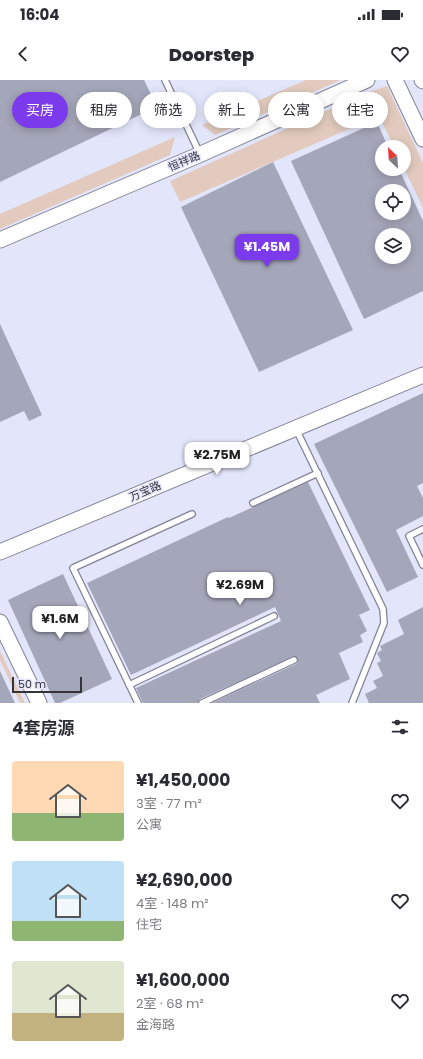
<!DOCTYPE html>
<html lang="zh">
<head>
<meta charset="utf-8">
<style>
	body { margin:0; font-family:Poppins,"Noto Sans SC",sans-serif; background:#f2f2f3; color:#2b2b33; height:100vh; display:flex; flex-direction:column; font-size:15px; white-space:nowrap }
	* { box-sizing:border-box; margin:0 }
	p { font-size:13px; color:#7c7c81 }
	.icon { flex:none; width:22px; height:22px; fill:none; stroke:currentColor; stroke-width:2; stroke-linecap:round; stroke-linejoin:round }
	.map { position:relative; height:623px; overflow:hidden }
	.panel { display:flex; flex-direction:column; background:#fff; flex:1 }
	.panel>* { flex:none }
	.hud { position:absolute; left:12px; top:12px; width:399px; height:36px; display:flex; gap:8px }
	.needle { width:26px; rotate:335deg }
	.fabs { position:absolute; left:375px; top:60px; display:grid; gap:8px }
	.fabs a { display:grid; place-items:center; width:36px; height:36px; border-radius:50%; background:#fff; box-shadow:0 2px 10px #0003; font-size:20px }
	.scale { position:absolute; left:12px; bottom:10px; width:70px; box-sizing:border-box; padding-left:4px; border:2px solid #33333b; border-top:0; font-size:11px; line-height:14px; white-space:nowrap; color:#33333b; -webkit-text-stroke:3px #e3e5fa; paint-order:stroke }
	.price { position:absolute; translate:-50% -34px; padding:0 9px; border-radius:8px; background:#fff; color:#222; font-size:13px; line-height:26px; filter:drop-shadow(0 1px 2px #0008) }
	.price::after { content:''; position:absolute; left:50%; top:24px; width:12px; height:9px; margin-left:-6px; background:inherit; clip-path:polygon(0 0,100% 0,50% 100%) }
	.price.selected { background:#7c3aed; color:#fff }
	ul { padding:0; list-style:none }
	li { display:flex; align-items:center; gap:12px; height:100px; padding:0 12px }
	li span { display:grid; place-items:center; flex:none; width:112px; height:80px; border-radius:4px; color:#555 }
	li>.icon { margin-inline-start:auto }
	span .icon { width:48px; height:48px; fill:#fffc; stroke-width:1 }
	li b { font-size:17px }
	h2 { display:flex; justify-content:space-between; align-items:center; height:48px; padding:0 12px; font-size:17px }
	.pill { padding:0 14px; border-radius:18px; background:#fff; box-shadow:0 2px 10px #0003; font-size:14px; line-height:36px }
	.pill.selected { background:#7c3aed; color:#fff }
	.status { display:flex; justify-content:space-between; align-items:center; height:28px; padding:0 20px; background:#fff; direction:ltr }
	.status svg { height:11px; fill:currentColor }
	header { display:flex; justify-content:space-between; align-items:center; height:52px; padding:0 12px; background:#fff; font-size:18px; font-weight:800 }
	.map>svg:first-child { display:block }
</style>
</head>
<body>
<div class="status"><b>16:04</b><svg viewBox="0 0 49 12"><path d="M0 12V9h3v3zM5 12V6h3v6zM10 12V3h3v9zM15 12V0h3v12zM26 1h20v11H26zM47 4h2v5h-2z"/></svg></div>
<header><svg class="icon" aria-label="back" viewBox="0 0 24 24"><path d="M15 5l-7 7 7 7"/></svg>Doorstep<svg class="icon" aria-label="heart" viewBox="0 0 24 24"><path d="M12 20l-8-8c-3-5 5-10 8-4 3-6 11-1 8 4z"/></svg></header>
<div class="map">
<svg width="423" height="623" viewBox="0 0 423 623">
	<rect width="100%" height="100%" fill="#e3e5fa"/>
	<!-- green -->
	<path fill="#e2cbbe" d="M306 0H341L215 55 202 45Z
		M387 6 423 83V128L404 88V67H394L379 36 180 122 170 101 366 13Z
		M175 57 170 75 0 149V134Z
		M0 571 25 623H20L0 580Z"/>
	<!-- building -->
	<path fill="#a4a6b9" fill-rule="evenodd" d="M0 0H144L158 29 147 34 146 32 0 102Z
		M377 42 388 67H382V89H399L423 141V211L364 239 291 81ZM382 111H404V133H382ZM382 155H404V177H382Z
		M273 82 353 250 259 292 181 127Z
		M0 244 42 335 29 341 24 331 0 342Z
		M423 313V403L417 406 423 418V436L396 450 418 497 387 512 314 364Z
		M308 402 370 530 359 535 367 551 360 555 363 562 339 573 350 599 316 615 320 623H212L296 584 298 582V579L294 576 200 619 198 623H143L136 608 281 541 275 527 131 595 87 503 228 437 229 438Z
		M63 494 112 599 60 623H55L8 520Z
		M423 527V623H369L365 614 377 608 373 601 383 596 377 583 381 581 377 573 382 570 380 566 404 554 398 540Z
		M0 591 15 623H0Z"/>
	<g fill="none" stroke-linecap="round" stroke-linejoin="round">
		<!-- lane casing -->
		<g stroke="#818295" stroke-width="8">
			<path id="lane" d="M165 0 200 74
				M296 349 383 529 384 543 352 623
				M253 423 318 393
				M423 449 409 456 423 485
				M129 605 274 536
				M138 623 73 488 192 434
				M202 623 294 580"/>
		</g>
		<!-- secondary casing -->
		<g stroke="#818295" stroke-width="17">
			<path id="secondary" d="M395 0 423 59
				M422 0 423 1
				M0 160 201 74 367 0
				M0 472 423 295
				M0 542 39 623"/>
		</g>
		<!-- lane -->
		<use href="#lane" stroke="#fff" stroke-width="5.5"/>
		<!-- secondary -->
		<use href="#secondary" stroke="#fff" stroke-width="15"/>
	</g>
	<g text-anchor="middle" stroke-width="3" stroke-linejoin="round" paint-order="stroke">
		<!-- street labels -->
		<g font-size="11" fill="#33333b" stroke="#e3e5fa">
			<text transform="translate(184 81) rotate(-23)" y="4">恒祥路</text>
			<text transform="translate(145 411) rotate(-23)" y="4">万宝路</text>
		</g>
	</g>
</svg>
<div class="fabs">
<a><svg class="needle" viewBox="-14 -14 28 28"><path d="M0-13l5 13h-10z" fill="#e53935"/><path d="M0 13l5-13h-10z" fill="#7c7c81"/></svg></a>
<a><svg class="icon" aria-label="locate" viewBox="0 0 24 24"><circle cx="12" cy="12" r="6"/><path d="M12 2v4M12 18v4M2 12h4M18 12h4"/></svg></a>
<a><svg class="icon" aria-label="layers" viewBox="0 0 24 24"><path d="M12 4l9 5-9 5-9-5zM3 14l9 5 9-5"/></svg></a>
</div>
<div class="scale">50 m</div>
<b class="price selected" style="left:267px;top:188px">¥1.45M</b>
<b class="price" style="left:217px;top:396px">¥2.75M</b>
<b class="price" style="left:240px;top:526px">¥2.69M</b>
<b class="price" style="left:60px;top:560px">¥1.6M</b>
<div class="hud">
<a class="pill selected">买房</a>
<a class="pill">租房</a>
<a class="pill">筛选</a>
<a class="pill">新上</a>
<a class="pill">公寓</a>
<a class="pill">住宅</a>
</div>
</div>
<section class="panel">
<h2>4套房源<svg class="icon" aria-label="filters" viewBox="0 0 24 24"><path d="M4 7h16M4 17h16"/><circle cx="9" cy="7" r="2"/><circle cx="15" cy="17" r="2"/></svg></h2>
<ul>
<li><span style="background:linear-gradient(#ffd9b3 65%,#8fb573 0)"><svg class="icon" aria-label="home" viewBox="0 0 24 24"><path d="M3 11l9-7 9 7M6 9v11h12V9"/></svg></span><div><b>¥1,450,000</b><p>3室 · 77 m²</p><p>公寓</p></div><svg class="icon" aria-label="heart" viewBox="0 0 24 24"><path d="M12 20l-8-8c-3-5 5-10 8-4 3-6 11-1 8 4z"/></svg></li>
<li><span style="background:linear-gradient(#bfe0f5 75%,#8fb573 0)"><svg class="icon" aria-label="home" viewBox="0 0 24 24"><path d="M3 11l9-7 9 7M6 9v11h12V9"/></svg></span><div><b>¥2,690,000</b><p>4室 · 148 m²</p><p>住宅</p></div><svg class="icon" aria-label="heart" viewBox="0 0 24 24"><path d="M12 20l-8-8c-3-5 5-10 8-4 3-6 11-1 8 4z"/></svg></li>
<li><span style="background:linear-gradient(#dfe7d0 65%,#c2b280 0)"><svg class="icon" aria-label="home" viewBox="0 0 24 24"><path d="M3 11l9-7 9 7M6 9v11h12V9"/></svg></span><div><b>¥1,600,000</b><p>2室 · 68 m²</p><p>金海路</p></div><svg class="icon" aria-label="heart" viewBox="0 0 24 24"><path d="M12 20l-8-8c-3-5 5-10 8-4 3-6 11-1 8 4z"/></svg></li>
</ul>
</section>
</body>
</html>
